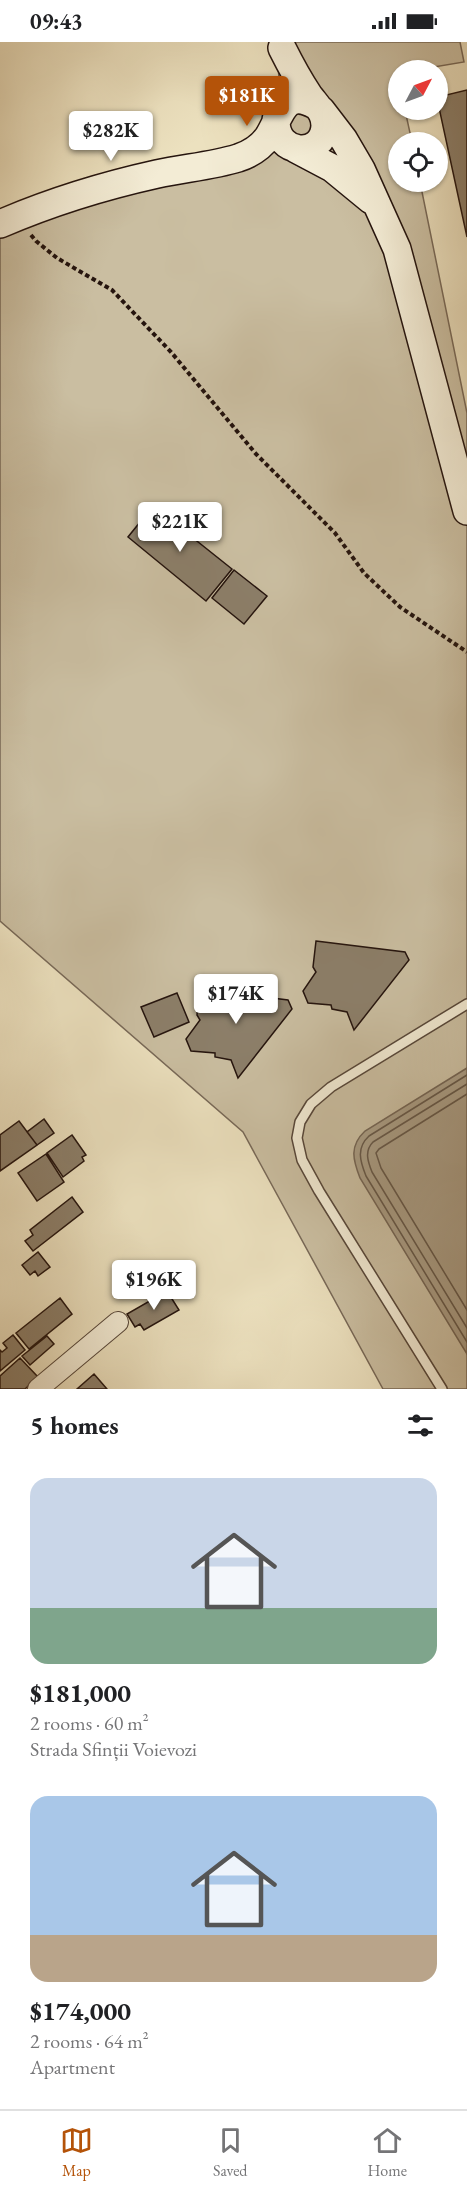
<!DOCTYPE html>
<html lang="en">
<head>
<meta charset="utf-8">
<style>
	body { margin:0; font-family:"EB Garamond",serif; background:#f6f6f6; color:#202124; height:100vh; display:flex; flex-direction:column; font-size:22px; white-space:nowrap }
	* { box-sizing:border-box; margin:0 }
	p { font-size:20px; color:#757577 }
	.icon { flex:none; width:33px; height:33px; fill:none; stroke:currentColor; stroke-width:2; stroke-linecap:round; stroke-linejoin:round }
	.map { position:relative; height:1347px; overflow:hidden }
	.side { display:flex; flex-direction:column; background:#fff; flex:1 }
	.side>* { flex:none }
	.needle { width:39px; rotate:49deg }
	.controls { position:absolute; left:388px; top:18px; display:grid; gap:12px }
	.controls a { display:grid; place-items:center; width:60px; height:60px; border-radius:50%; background:#fff; box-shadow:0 2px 4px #0004; font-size:30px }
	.price { position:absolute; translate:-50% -51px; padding:0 14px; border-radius:6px; background:#fff; color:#222; font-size:20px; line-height:39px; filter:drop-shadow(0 2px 3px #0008) }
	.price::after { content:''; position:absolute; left:50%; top:36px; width:18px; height:14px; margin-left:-9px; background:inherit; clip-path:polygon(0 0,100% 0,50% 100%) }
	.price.on { background:#b45309; color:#fff }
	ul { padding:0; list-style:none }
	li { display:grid; align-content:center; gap:12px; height:318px; padding:0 30px }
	li span { display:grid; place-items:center; height:186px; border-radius:18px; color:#555 }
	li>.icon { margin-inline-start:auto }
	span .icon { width:108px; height:108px; fill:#fffc; stroke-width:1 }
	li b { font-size:26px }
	h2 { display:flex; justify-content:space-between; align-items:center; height:72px; padding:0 30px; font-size:26px }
	.status { display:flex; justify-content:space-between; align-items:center; height:42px; padding:0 30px; background:#fff; direction:ltr }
	.status svg { height:16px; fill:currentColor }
	.tabs { display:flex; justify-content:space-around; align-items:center; height:84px; border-top:2px solid #e0e0e0; background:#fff; font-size:16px; color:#757577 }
	.tabs a { display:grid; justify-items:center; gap:3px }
	.tabs .on { color:#b45309 }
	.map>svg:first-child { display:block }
</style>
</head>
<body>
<div class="status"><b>09:43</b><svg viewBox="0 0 49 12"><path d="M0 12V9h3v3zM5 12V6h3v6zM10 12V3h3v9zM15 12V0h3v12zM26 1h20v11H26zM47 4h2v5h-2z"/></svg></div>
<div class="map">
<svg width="467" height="1347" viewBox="0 0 467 1347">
	<rect width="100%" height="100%" fill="#ece1bf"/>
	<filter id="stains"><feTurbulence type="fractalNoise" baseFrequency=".00333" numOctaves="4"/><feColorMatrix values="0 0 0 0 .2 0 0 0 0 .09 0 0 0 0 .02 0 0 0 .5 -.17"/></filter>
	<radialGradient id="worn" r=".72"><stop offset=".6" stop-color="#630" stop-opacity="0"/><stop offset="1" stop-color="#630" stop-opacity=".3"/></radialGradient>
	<!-- green -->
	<path fill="#cabea1" stroke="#786958" stroke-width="1.5" d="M276 0H460L464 20 416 28H399L398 32 399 68H405L412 100H399V140H420L467 371V1347H383L243 1090 0 879V191L253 100 277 58 279 36Z"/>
	<!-- water -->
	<path fill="#a89b83" stroke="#746554" stroke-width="1.5" d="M467 1026V1312L360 1136C353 1118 349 1104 365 1089Z"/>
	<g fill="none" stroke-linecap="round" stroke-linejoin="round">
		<!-- shore -->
		<path stroke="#665848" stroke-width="1.5" d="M467 1033 369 1094C356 1106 360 1119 366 1134L467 1300
			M467 1042 373 1100C364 1109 368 1120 372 1130L467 1286
			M467 1052 379 1107 376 1111 381 1126 467 1268"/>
	</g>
	<!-- building -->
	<path fill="#8c7f6a" stroke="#25140e" stroke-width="1.5" d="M467 48V195L438 61V55Z
		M153 464 232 527 206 559 128 495Z
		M234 528 267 554 244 582 212 556Z
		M316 899 405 910 409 918 354 988 347 970 332 967 331 963 308 961 303 949 316 930 313 925Z
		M199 947 288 958 292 967 238 1036 231 1018 215 1015V1011L191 1009 186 997 200 978 197 973Z
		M177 951 189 980 154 995 141 965Z
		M44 1077 54 1091 37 1103 27 1090Z
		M19 1079 37 1103 0 1129V1093Z
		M72 1093 86 1113 82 1115 84 1119 63 1135 47 1111Z
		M46 1112 64 1140 37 1159 18 1131Z
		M72 1155 83 1170 33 1209 25 1199 33 1193 30 1188Z
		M38 1210 50 1225 38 1234 35 1229 30 1233 22 1223Z
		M167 1249 179 1268 144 1288 140 1282 135 1285 127 1272Z
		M60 1256 72 1272 29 1307 16 1291Z
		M13 1293 25 1308 0 1329V1308L2 1310 7 1306 3 1301Z
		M47 1294 54 1302 30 1323 22 1314Z
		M20 1316 38 1335 25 1347H0V1334Z
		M94 1332 107 1347H77Z"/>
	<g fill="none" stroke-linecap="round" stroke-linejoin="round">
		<!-- lane casing -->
		<g stroke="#57473a" stroke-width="12">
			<path id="lane" d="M442 1347 319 1149 302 1118 297 1096 300 1080 311 1062 331 1045 467 962"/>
		</g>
		<!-- street casing -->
		<g stroke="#57473a" stroke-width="22">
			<path id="street" d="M38 1347 118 1280"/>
		</g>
		<!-- secondary casing -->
		<g stroke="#25140e" stroke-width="30">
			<path id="secondary" d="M321 68 344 98 361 127 397 207 467 469
				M276 78C275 114 323 117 325 84 325 80 324 75 322 71 318 64 312 58 308 52 298 37 290 22 282 6
				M296 107 332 126 371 158
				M0 182C51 160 103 144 157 132 184 126 212 124 238 116 250 112 261 105 268 95 281 75 283 46 315 63"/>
		</g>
		<!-- path -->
		<path stroke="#25140e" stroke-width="4" stroke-dasharray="4.5 3" stroke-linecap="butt" d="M31 193 36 199 57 216 112 248 171 310 256 412 335 491 364 531 400 565 467 610"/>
		<!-- lane -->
		<use href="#lane" stroke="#f3ecd5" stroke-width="9"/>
		<!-- street -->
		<use href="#street" stroke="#f3ecd5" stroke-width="20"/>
		<!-- secondary -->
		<use href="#secondary" stroke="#f3ecd5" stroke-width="27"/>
	</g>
	<rect width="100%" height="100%" filter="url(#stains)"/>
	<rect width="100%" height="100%" fill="url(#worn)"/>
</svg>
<div class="controls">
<a><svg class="needle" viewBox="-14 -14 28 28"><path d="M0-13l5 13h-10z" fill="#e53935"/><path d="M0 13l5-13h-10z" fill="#757577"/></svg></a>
<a><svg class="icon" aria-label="locate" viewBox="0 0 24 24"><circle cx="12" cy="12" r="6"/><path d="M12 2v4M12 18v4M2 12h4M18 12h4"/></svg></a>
</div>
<b class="price on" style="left:247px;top:85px">$181K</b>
<b class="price" style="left:111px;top:120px">$282K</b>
<b class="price" style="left:180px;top:511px">$221K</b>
<b class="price" style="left:236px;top:983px">$174K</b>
<b class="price" style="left:154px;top:1269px">$196K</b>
</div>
<section class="side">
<h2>5 homes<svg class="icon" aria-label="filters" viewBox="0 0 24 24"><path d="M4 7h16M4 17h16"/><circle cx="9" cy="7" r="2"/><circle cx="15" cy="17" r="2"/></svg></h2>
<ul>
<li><span style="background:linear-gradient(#c9d6e8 70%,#7fa58c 0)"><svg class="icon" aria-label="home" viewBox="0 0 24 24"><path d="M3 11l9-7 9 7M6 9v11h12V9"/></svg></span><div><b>$181,000</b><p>2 rooms · 60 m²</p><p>Strada Sfinții Voievozi</p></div></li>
<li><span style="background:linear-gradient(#a9c7e8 75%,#b9a48a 0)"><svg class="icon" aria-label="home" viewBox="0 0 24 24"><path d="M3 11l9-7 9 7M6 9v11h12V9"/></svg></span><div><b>$174,000</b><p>2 rooms · 64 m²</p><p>Apartment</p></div></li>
</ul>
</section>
<nav class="tabs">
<a class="on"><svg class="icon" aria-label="map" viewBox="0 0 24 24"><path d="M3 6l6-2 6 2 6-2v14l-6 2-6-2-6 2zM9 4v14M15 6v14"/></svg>Map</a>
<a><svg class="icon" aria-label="saved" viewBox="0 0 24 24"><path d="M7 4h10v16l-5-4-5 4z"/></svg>Saved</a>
<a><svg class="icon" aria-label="home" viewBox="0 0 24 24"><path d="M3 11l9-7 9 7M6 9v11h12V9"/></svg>Home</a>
</nav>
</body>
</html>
